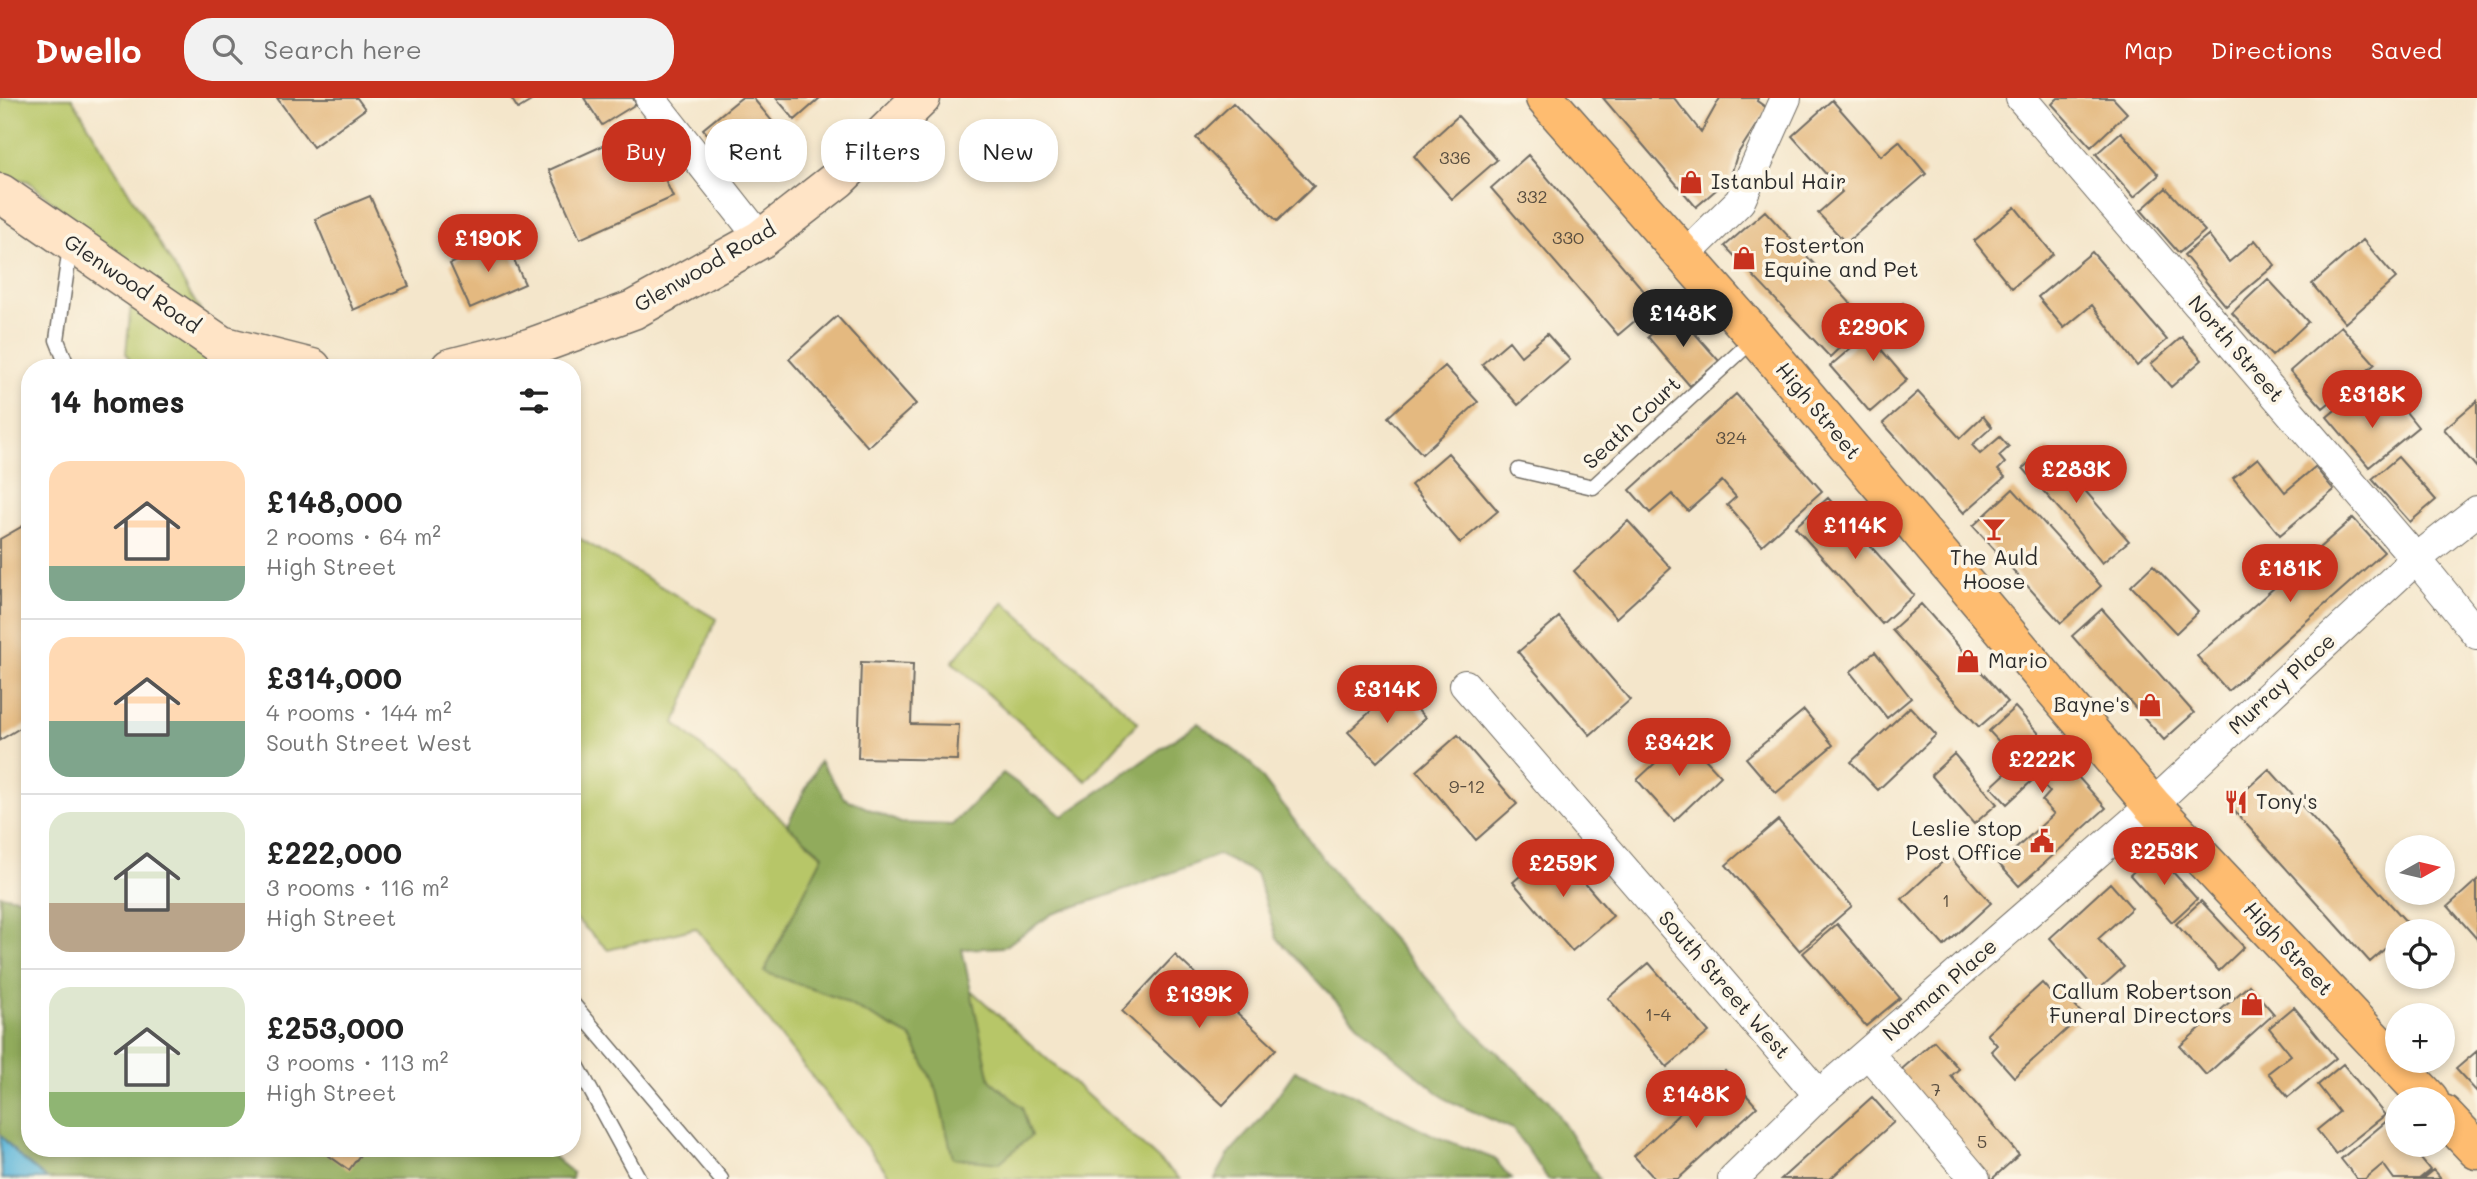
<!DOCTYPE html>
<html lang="en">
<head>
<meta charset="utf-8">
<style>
	body { margin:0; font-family:Mali,sans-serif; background:#f2f2f2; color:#222; height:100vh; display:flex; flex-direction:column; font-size:26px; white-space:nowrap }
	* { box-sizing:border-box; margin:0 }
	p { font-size:23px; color:#767676 }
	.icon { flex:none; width:38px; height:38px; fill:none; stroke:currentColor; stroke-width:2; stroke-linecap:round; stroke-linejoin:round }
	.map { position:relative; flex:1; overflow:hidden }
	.panel { position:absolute; left:21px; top:261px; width:560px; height:798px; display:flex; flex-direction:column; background:#fff; border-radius:28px; box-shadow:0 4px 10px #0003 }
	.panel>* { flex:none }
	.guide { position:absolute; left:602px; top:21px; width:665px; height:63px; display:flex; gap:14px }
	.needle { width:46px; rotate:82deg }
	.tools { position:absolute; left:2385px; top:737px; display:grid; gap:14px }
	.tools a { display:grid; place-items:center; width:70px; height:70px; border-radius:50%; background:#fff; box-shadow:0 4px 10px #0003; font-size:35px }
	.price { position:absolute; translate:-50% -60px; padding:0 16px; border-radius:24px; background:#c8321e; color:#fff; font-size:23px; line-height:46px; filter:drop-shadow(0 2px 4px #0008) }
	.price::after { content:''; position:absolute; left:50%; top:42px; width:21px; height:16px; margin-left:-10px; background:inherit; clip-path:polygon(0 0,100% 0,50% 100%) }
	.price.selected { background:#222; color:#fff }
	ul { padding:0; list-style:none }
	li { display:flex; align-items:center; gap:21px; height:175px; padding:0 28px }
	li+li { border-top:2px solid #e0e0e0 }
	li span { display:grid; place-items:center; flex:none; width:196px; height:140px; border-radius:21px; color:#555 }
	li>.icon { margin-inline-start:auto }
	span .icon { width:84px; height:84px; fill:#fffc; stroke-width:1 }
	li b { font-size:30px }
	h2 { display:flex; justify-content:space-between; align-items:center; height:84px; padding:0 28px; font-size:30px }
	.tag { padding:0 24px; border-radius:28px; background:#fff; box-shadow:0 4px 10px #0003; font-size:24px; line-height:63px }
	.tag.selected { background:#c8321e; color:#fff }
	header { display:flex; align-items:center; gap:42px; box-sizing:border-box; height:98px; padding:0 35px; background:#c8321e; color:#fff }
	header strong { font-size:33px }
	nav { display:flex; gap:38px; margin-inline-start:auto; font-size:24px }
	.search { width:490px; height:63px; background:#f2f2f2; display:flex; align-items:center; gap:18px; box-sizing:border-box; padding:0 24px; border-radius:28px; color:#767676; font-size:26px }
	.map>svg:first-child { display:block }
</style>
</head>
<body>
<header>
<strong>Dwello</strong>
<div class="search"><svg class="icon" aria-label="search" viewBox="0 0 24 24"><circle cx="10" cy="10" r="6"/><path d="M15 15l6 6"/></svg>Search here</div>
<nav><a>Map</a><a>Directions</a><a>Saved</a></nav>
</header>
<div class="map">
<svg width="2477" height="1081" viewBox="0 0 2477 1081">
	<rect width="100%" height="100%" fill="#fcf5e5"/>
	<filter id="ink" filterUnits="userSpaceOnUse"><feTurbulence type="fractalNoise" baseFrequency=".0143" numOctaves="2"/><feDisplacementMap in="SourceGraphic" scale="14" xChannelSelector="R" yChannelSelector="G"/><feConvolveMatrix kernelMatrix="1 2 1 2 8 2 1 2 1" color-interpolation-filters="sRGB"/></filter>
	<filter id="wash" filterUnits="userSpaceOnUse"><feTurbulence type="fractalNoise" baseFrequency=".00686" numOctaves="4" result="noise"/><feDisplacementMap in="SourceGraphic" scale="28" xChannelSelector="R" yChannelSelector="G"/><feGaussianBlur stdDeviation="1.57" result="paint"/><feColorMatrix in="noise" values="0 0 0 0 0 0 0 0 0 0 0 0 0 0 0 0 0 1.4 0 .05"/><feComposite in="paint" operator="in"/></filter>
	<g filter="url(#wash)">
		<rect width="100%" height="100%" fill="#f4e6cb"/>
		<!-- green -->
		<path fill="#b7c668" stroke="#71784a" stroke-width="2" d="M0 0H72L221 247 28 83 0 78Z
			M131 206 248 269H133L126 255Z
			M572 436 716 521 675 625 1180 1081H892L696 830 608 852 572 817Z
			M1004 504 1138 624 1086 683 952 564Z"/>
		<!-- forest -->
		<path fill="#91ab5c" stroke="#5e6b44" stroke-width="2" d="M1198 625 1251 665 1334 775 1468 927 1549 1003 1599 1081H1548L1513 1031 1447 1002 1365 934 1277 840 1256 775 1218 757 1131 790 1052 816 1004 849 962 851 990 982 1022 1009 1031 1038 999 1065 953 1060 937 993 911 939 837 900 764 874 823 757 787 727 820 663 844 700 901 725 952 727 1003 675 1063 718Z
			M0 797 30 802V1050H543L573 1075 572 1081H47L19 1058 0 1037Z
			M1295 973 1354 997 1433 1037 1495 1061 1511 1081H1215L1230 1054 1260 1022Z"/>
		<!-- water -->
		<path fill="#5cb6da" stroke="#447082" stroke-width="2" d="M0 1037 19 1058 47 1081H2Z"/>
		<g id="blocks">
			<!-- building -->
			<path fill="#e4b980" d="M277 0H357L365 11 313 49Z
				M511 0H536L518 11Z
				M584 0H633L636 6 602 27Z
				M741 0H753L782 35 737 72 703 31Z
				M776 0H820L795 22Z
				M1603 0H1674L1701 34 1720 0H1758L1757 3 1767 10 1737 57 1730 80 1696 109Z
				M2058 0H2113L2127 15 2091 49 2052 6Z
				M1832 2 1881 58 1899 43 1926 76 1846 145 1818 115 1842 94 1792 38Z
				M1233 5 1314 88 1277 123 1196 40Z
				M1458 18 1497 62 1452 101 1414 58Z
				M642 30 673 99 580 141 549 72Z
				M2121 34 2159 77 2134 99 2096 56Z
				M1528 57 1655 206 1618 237 1491 90Z
				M2166 90 2205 133 2179 155 2141 112Z
				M370 98 409 188 353 212 315 121Z
				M2015 109 2053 156 2012 190 1974 143Z
				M1765 113 1867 223 1830 259 1725 148Z
				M2208 137 2229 164 2255 142 2275 167 2226 208 2184 157Z
				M505 142 525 186 470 210 450 166Z
				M2363 142 2396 180 2345 225 2312 186Z
				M2092 154 2167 242 2137 268 2092 207 2064 230 2038 199Z
				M2268 181 2308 224 2272 258 2232 215Z
				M1903 205 1914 219 1879 249 1907 282 1870 314 1830 268Z
				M1676 214 1719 263 1690 288 1648 239Z
				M837 218 916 306 868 349 789 261Z
				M2341 228 2375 266 2323 310 2290 273Z
				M1547 236 1570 262 1518 307 1482 266 1509 243 1521 258Z
				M2182 239 2202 262 2171 289 2151 266Z
				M1445 268 1478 304 1422 356 1388 319Z
				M1918 294 1960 340 1983 318 1992 329 1972 347 1980 356 2000 339 2009 349 1999 358 2005 365 1998 372 2005 379 1964 415 1883 325Z
				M1736 296 1822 393 1762 447 1727 407 1736 399 1722 383 1688 413 1672 396 1650 415 1630 392Z
				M2351 299 2372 325 2398 304 2418 329 2369 369 2327 319Z
				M2477 303V370L2444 331Z
				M2047 349 2129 443 2102 465 2067 420 2023 370Z
				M1448 355 1498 413 1460 445 1411 387Z
				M2398 359 2436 402 2410 424 2372 381Z
				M2258 360 2285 394 2315 369 2334 392 2280 437 2233 380Z
				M2013 391 2101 488 2061 525 1973 428Z
				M1828 400 1914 497 1882 526 1795 429Z
				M2353 420 2384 454 2228 593 2197 558Z
				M1628 423 1671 470 1616 520 1574 473Z
				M30 424V624L0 642V441Z
				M2153 467 2198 514 2176 535 2131 488Z
				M1921 506 2008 604 1979 629 1892 532Z
				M2102 511 2194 615 2164 642 2072 538Z
				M1559 519 1630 602 1590 637 1518 554Z
				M1875 554 1911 600 1887 620 1850 574Z
				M861 564 913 566 911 626 959 627 957 662 858 660Z
				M1397 589 1425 620 1377 664 1348 634Z
				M1910 609 1936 637 1878 692 1851 664Z
				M2015 609 2106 710 2019 788 1999 766 2054 716 2042 703 2050 694 2036 679 2007 706 1991 689 2018 664 1989 633Z
				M1804 612 1833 647 1776 695 1746 660Z
				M1458 637 1517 706 1476 742 1417 673Z
				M1684 638 1721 678 1674 723 1637 682Z
				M1954 656 1997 706 1974 726 1931 677Z
				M2269 671 2410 828 2404 833H2398V839L2370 864 2229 707Z
				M1778 722 1852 808 1800 853 1726 767Z
				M1554 749 1613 818 1572 853 1513 784Z
				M2155 754 2197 801 2172 824 2130 777Z
				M1949 758 1991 805 1944 848 1902 801Z
				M2477 782V841L2448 808Z
				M2110 785 2132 810 2098 841 2124 869 2097 893 2050 840Z
				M2201 803 2244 849 2219 873 2176 826Z
				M1837 826 1900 900 1866 928 1803 855Z
				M1175 857 1276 951 1223 1007 1122 913Z
				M1649 865 1709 934 1667 969 1608 900Z
				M2042 885 2052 896 2059 890 2083 917 2014 979 1991 953 1997 947 1987 936Z
				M2249 887 2274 916 2206 977 2180 948Z
				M2294 909 2336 960 2288 999 2268 975 2291 957 2269 930Z
				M1934 943 1959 971 1951 978 2019 1057 1992 1081H1987L1895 977Z
				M2477 953V994L2456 971Z
				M2343 966 2385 1017 2336 1056 2317 1032 2339 1014 2318 987Z
				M1725 973 1757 1009 1678 1081H1655L1634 1058Z
				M1872 999 1894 1024 1830 1081H1781Z
				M2388 1022 2398 1033V1046H2409L2430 1072 2419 1081H2394L2383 1066 2365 1081H2357L2341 1061Z
				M318 1050H365L349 1072Z
				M2433 1072 2441 1081H2422Z"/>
		</g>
	</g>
	<g filter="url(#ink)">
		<use href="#blocks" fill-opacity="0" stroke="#716c63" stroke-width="2"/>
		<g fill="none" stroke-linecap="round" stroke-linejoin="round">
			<!-- lane casing -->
			<g stroke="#716c63" stroke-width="17">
				<path id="lane" d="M68 270 57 242 70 149
					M1519 372 1593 389 1755 240
					M572 905 721 1081
					M572 958 639 1081"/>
			</g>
			<!-- street casing -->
			<g stroke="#716c63" stroke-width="32">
				<path id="street" d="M650 0 761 141
					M2021 0 2416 461 2477 536
					M1685 157 1740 103 1786 0
					M1465 587 1819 997
					M1868 955 1975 1081
					M1733 1081 1819 997 2152 707 2416 461 2477 413"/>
			</g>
			<!-- secondary casing -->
			<g stroke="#716c63" stroke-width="41">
				<path id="secondary" d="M0 95 221 247 312 270
					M450 270 529 250 633 212 761 141 838 81 921 0"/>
			</g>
			<!-- primary casing -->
			<g stroke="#716c63" stroke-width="41">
				<path id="primary" d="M1545 0 1756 239 2152 707 2429 1001
					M2443 1016 2477 1052"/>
			</g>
			<!-- lane -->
			<use href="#lane" stroke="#fff" stroke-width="14"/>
			<!-- street -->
			<use href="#street" stroke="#fff" stroke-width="30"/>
			<!-- secondary -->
			<use href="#secondary" stroke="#ffe4c6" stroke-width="38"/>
			<!-- primary -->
			<use href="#primary" stroke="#febc70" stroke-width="38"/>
		</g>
	</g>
	<!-- icons -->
	<defs>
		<g id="shop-bare" transform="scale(1.89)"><path d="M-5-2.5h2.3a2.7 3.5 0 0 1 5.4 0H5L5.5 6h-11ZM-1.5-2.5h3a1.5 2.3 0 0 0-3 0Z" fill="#c8321e" stroke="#fcf5e5" stroke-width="2.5" paint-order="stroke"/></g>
		<g id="bar-bare" transform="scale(1.89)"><path d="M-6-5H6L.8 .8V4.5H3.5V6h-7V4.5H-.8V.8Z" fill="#c8321e" stroke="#fcf5e5" stroke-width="2.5" paint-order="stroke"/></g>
		<g id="restaurant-bare" transform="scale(1.89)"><path d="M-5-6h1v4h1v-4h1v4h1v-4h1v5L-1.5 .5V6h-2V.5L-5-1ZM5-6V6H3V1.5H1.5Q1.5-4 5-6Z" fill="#c8321e" stroke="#fcf5e5" stroke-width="2.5" paint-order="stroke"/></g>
		<g id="civic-bare" transform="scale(1.89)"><path d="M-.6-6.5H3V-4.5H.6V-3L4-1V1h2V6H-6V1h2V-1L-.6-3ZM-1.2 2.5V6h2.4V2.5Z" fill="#c8321e" stroke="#fcf5e5" stroke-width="2.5" paint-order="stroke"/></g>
	</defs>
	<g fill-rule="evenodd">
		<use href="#shop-bare" x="1691" y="84"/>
		<use href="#shop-bare" x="1744" y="160"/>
		<use href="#bar-bare" x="1994" y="431"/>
		<use href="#shop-bare" x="1968" y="563"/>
		<use href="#shop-bare" x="2150" y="607"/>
		<use href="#restaurant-bare" x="2236" y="704"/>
		<use href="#civic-bare" x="2042" y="743"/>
		<use href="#shop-bare" x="2252" y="906"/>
	</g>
	<g text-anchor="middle" stroke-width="7" stroke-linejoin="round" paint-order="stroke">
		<!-- number labels -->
		<g font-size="18" fill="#594e40">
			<text x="1455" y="66">336</text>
			<text x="1532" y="105">332</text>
			<text x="1568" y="146">330</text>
			<text x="1731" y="346">324</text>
			<text x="1467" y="695">9-12</text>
			<text x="1946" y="809">1</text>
			<text x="1658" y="923">1-4</text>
			<text x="1936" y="998">7</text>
			<text x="1982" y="1050">5</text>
		</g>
		<!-- poi labels -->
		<g font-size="21" fill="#2b2b2b" stroke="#fcf5e5" text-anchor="start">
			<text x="1711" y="91">Istanbul Hair</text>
			<text x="1764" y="155">Fosterton<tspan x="1764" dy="24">Equine and Pet</tspan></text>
			<text x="1994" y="467" text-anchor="middle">The Auld<tspan x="1994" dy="24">Hoose</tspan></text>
			<text x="1988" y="570">Mario</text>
			<text x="2130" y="614" text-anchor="end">Bayne's</text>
			<text x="2256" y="711">Tony's</text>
			<text x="2022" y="738" text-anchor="end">Leslie stop<tspan x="2022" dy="24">Post Office</tspan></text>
			<text x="2232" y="901" text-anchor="end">Callum Robertson<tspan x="2232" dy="24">Funeral Directors</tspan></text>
		</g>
		<!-- street labels -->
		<g font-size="21" fill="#2b2b2b" stroke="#fcf5e5">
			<text transform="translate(705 169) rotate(-30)" y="7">Glenwood Road</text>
			<text transform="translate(132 186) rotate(34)" y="7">Glenwood Road</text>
			<text transform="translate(2236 251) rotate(49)" y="7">North Street</text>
			<text transform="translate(1818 313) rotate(50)" y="7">High Street</text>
			<text transform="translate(1632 325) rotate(-43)" y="7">Seath Court</text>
			<text transform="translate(2282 586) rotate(-43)" y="7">Murray Place</text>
			<text transform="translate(2288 851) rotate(47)" y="7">High Street</text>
			<text transform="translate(1724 887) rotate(49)" y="7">South Street West</text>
			<text transform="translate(1940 892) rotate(-41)" y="7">Norman Place</text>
		</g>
	</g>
</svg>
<div class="tools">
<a><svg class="needle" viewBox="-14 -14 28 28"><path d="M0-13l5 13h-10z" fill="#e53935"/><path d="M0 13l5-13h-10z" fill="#767676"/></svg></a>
<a><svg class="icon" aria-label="locate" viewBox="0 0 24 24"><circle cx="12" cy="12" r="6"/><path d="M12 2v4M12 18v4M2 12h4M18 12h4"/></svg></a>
<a>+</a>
<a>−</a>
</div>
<b class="price" style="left:488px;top:176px">£190K</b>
<b class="price selected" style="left:1683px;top:251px">£148K</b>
<b class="price" style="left:1873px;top:265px">£290K</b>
<b class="price" style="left:2372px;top:332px">£318K</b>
<b class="price" style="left:2076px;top:407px">£283K</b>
<b class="price" style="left:1855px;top:463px">£114K</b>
<b class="price" style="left:2290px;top:506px">£181K</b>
<b class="price" style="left:1387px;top:627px">£314K</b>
<b class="price" style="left:1679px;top:680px">£342K</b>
<b class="price" style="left:2042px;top:697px">£222K</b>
<b class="price" style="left:2164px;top:789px">£253K</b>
<b class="price" style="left:1563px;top:801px">£259K</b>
<b class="price" style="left:1199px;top:932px">£139K</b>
<b class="price" style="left:1696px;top:1032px">£148K</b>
<div class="guide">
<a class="tag selected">Buy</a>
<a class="tag">Rent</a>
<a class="tag">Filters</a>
<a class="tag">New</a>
</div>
<section class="panel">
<h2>14 homes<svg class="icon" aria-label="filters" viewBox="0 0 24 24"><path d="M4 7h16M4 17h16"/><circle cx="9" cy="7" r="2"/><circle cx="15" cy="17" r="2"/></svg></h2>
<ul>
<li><span style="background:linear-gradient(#ffd9b3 75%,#7fa58c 0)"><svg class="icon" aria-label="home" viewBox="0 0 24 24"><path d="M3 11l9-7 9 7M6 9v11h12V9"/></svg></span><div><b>£148,000</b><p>2 rooms · 64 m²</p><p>High Street</p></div></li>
<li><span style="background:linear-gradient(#ffd9b3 60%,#7fa58c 0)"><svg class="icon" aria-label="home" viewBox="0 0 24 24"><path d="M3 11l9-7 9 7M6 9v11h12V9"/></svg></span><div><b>£314,000</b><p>4 rooms · 144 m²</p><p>South Street West</p></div></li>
<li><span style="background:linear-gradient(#dfe7d0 65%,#b9a48a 0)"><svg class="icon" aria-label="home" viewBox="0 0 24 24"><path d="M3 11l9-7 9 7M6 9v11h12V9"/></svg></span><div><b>£222,000</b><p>3 rooms · 116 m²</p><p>High Street</p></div></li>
<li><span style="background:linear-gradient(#dfe7d0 75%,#8fb573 0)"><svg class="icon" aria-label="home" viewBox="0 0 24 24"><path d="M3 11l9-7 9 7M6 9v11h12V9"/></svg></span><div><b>£253,000</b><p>3 rooms · 113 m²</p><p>High Street</p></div></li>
</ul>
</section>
</div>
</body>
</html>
